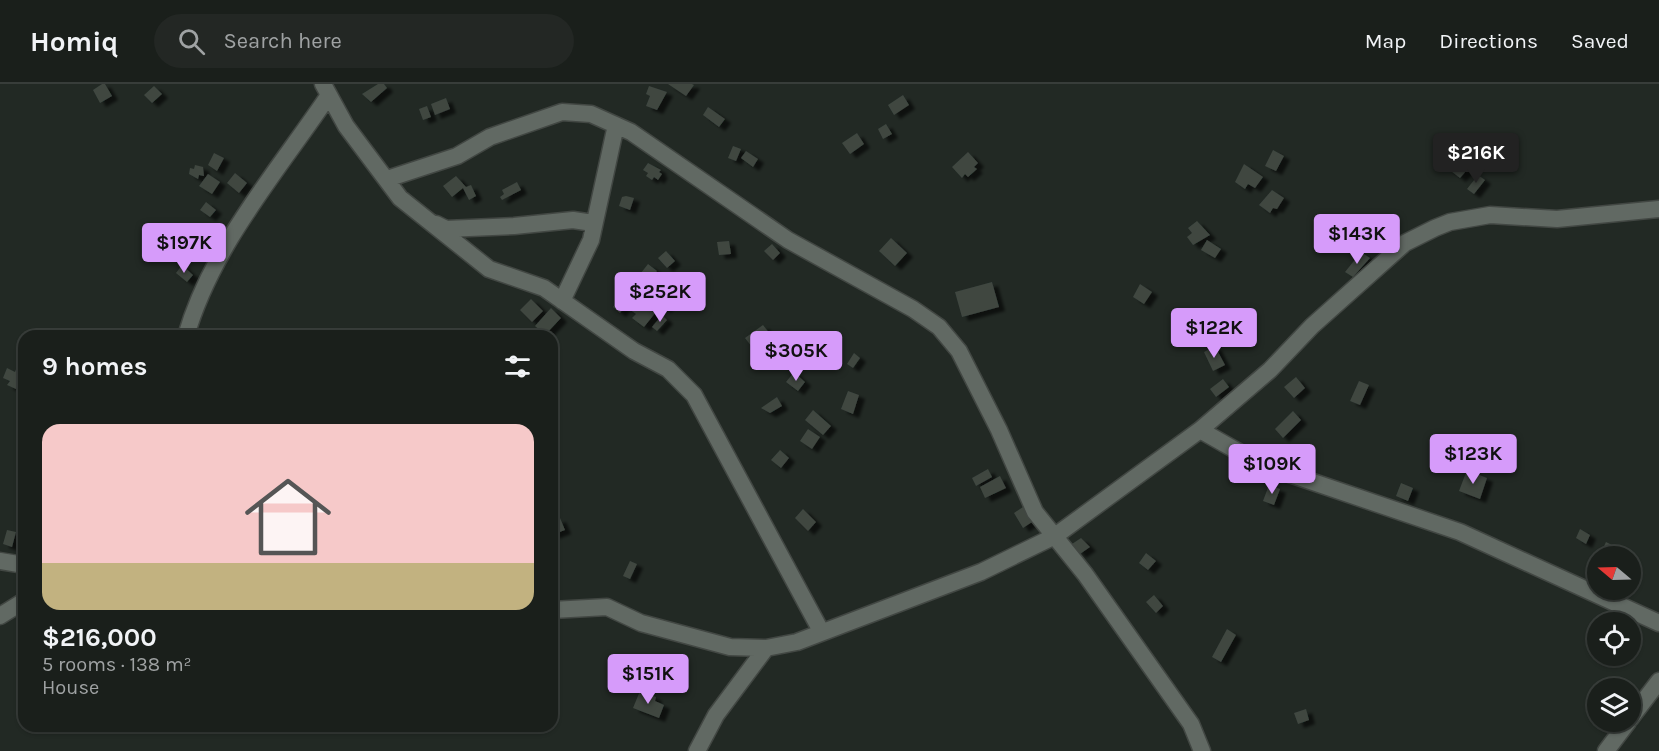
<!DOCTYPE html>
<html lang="en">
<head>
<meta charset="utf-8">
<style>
	body { margin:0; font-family:Karla,sans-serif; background:#232724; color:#f1f3f6; height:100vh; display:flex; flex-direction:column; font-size:22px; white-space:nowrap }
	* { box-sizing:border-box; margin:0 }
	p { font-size:20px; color:#9fa2a3 }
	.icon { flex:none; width:33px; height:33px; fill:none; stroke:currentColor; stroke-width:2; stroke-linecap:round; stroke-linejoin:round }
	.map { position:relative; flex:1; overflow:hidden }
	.sheet { position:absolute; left:18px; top:246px; width:540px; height:402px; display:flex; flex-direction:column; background:#1a1f1b; border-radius:18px; box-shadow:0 2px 4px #0004,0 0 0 2px #383d3a }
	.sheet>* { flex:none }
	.needle { width:39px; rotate:289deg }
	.tools { position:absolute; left:1587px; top:462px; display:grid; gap:12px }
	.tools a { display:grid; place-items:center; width:54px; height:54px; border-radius:50%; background:#1a1f1b; box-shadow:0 2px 4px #0004,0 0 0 2px #383d3a; font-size:30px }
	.price { position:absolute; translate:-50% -51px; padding:0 14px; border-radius:6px; background:#d69bfa; color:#111; font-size:20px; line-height:39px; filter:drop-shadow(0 2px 3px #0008) }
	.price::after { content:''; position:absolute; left:50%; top:36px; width:18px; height:14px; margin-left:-9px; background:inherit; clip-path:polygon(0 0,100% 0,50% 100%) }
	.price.active { background:#222; color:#fff }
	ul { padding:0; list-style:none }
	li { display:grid; align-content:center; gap:12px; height:318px; padding:0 24px }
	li+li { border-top:2px solid #383d3a }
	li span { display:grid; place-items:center; height:186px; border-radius:18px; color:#555 }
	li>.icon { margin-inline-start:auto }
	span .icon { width:108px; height:108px; fill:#fffc; stroke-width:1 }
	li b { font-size:26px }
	h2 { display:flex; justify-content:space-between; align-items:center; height:72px; padding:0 24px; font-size:26px }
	header { display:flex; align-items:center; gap:36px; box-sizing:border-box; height:84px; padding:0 30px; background:#1a1f1b; border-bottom:2px solid #383d3a }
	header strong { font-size:28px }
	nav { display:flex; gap:33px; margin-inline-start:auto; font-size:21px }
	.search { width:420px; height:54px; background:#232724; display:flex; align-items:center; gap:15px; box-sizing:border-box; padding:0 21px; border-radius:33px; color:#9fa2a3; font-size:22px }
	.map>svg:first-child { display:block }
</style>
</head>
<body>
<header>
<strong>Homiq</strong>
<div class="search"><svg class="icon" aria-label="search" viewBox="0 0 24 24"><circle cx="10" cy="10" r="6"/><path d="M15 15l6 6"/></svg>Search here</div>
<nav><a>Map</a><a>Directions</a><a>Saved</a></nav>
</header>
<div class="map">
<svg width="1659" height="667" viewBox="0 0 1659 667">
	<defs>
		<filter id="shadow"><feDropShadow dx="6" dy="4" stdDeviation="1.5" flood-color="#0009"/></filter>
	</defs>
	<rect width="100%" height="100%" fill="#222924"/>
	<!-- building -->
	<path fill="#3f4741" filter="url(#shadow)" d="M102 0H105L112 12 100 19 93 6Z
		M378 0H384L387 4 371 18 362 10Z
		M668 0H692L694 1 686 12Z
		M154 2 162 10 152 19 144 11Z
		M649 2 667 8 657 26 646 22 650 12 646 10Z
		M903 11 909 21 894 31 888 21Z
		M446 14 450 25 435 31 431 20Z
		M427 22 431 33 423 36 419 25Z
		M708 23 725 35 719 43 703 31Z
		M886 40 892 50 883 55 878 45Z
		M857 49 864 60 850 70 842 59Z
		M733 62 741 65 736 77 728 74Z
		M1273 66 1284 72 1276 87 1265 82Z
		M746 67 758 75 753 83 741 74Z
		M968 68 978 79 974 83 977 85 968 93 965 90 962 94 952 83Z
		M214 69 224 74 217 87 208 81Z
		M1453 75 1467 86 1460 94 1447 84Z
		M648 79 661 86 659 88 662 90 658 96 654 93 652 96 646 92 648 89 643 86Z
		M1244 80 1263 93 1255 104 1248 100 1245 105 1235 98Z
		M195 81 203 83 204 92 199 91 198 95 189 90 190 84 194 85Z
		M235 89 247 99 239 109 227 99Z
		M208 90 220 98 212 110 199 102Z
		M1478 91 1485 96 1474 110 1467 105Z
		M456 92 466 103 471 101 476 112 469 116 463 104 452 113 443 102Z
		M517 98 521 106 502 116 500 113 504 110 502 106Z
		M1272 106 1284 114 1277 125 1273 124 1270 129 1259 121Z
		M626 112 634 114 630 126 619 122 622 113Z
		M206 118 216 126 210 133 200 126Z
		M1197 137 1210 151 1193 161 1187 153 1192 149 1188 144Z
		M1328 137 1342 148 1336 156 1332 153 1327 159 1317 151Z
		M188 139 199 148 195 156 191 153 188 157 180 153Z
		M891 154 907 169 895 182 879 167Z
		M1207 156 1221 165 1215 174 1201 166Z
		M729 157 731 170 719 171 717 158Z
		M772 160 780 169 773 176 764 167Z
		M666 167 675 177 667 184 658 174Z
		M1361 168 1370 174 1353 193 1345 188Z
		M648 180 657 187 645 201 637 194Z
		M182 181 193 191 187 198 176 189Z
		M992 198 999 223 962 233 955 208Z
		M1140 200 1152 208 1144 220 1133 213Z
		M671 201 680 207 665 225 657 218Z
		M628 205 656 228 644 243 632 234 636 230 625 222 620 229 613 223Z
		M531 215 543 227 532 238 520 226Z
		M551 224 561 234 545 251 535 242Z
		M662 231 667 236 657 247 652 243Z
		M763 241 773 254 755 267 745 254Z
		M803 256 815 265 809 274 797 265Z
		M1215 262 1225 281 1213 287 1204 268Z
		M854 269 860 274 853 284 847 280Z
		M18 280 24 283 21 290 24 291V301L19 299 16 305 7 301 10 297 3 294 7 284 15 288Z
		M794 288 805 298 798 307 786 298Z
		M1296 293 1305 304 1294 314 1284 303Z
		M1223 295 1229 303 1216 313 1210 305Z
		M1359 297 1369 301 1360 321 1350 317Z
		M848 307 859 311 853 330 841 325Z
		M777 313 782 322 770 329 761 324Z
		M813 326 831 342 823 351 805 336Z
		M1293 327 1301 336 1283 354 1275 345Z
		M808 345 820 353 812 365 800 357Z
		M780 366 789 374 781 384 771 376Z
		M988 385 992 393 976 402 972 394Z
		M1467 386 1487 394 1480 415 1459 407Z
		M1000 392 1006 404 985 414 980 403Z
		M1401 399 1413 404 1408 417 1396 412Z
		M1269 401 1280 405 1274 421 1263 417Z
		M1029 419 1038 434 1023 444 1014 429Z
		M803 425 816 438 808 447 795 434Z
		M560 434 565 446 552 451V437Z
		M1580 445 1590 451 1586 460 1576 454Z
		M7 446 16 448 12 463 3 460Z
		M1081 454 1090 463 1080 470 1072 460Z
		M1606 458 1626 468 1624 472 1600 471Z
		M1146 469 1156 477 1148 486 1139 479Z
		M630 477 637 480 630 495 623 492Z
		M1154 511 1163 522 1156 529 1146 518Z
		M1227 545 1236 551 1221 578 1212 573Z
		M641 581 652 586 643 603 632 597Z
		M640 607 656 613 655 617 664 621 659 634 633 624Z
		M1306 625 1309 636 1298 640 1294 629Z"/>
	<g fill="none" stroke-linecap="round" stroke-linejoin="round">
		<!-- minor casing -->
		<g stroke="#424743" stroke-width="19">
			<path id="minor" d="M323 0 346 42 400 114 489 185 544 204 634 267 668 285 694 311 821 547
				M387 95 457 72 490 53 562 28 591 30 631 48 788 156 913 225 939 243 959 267 999 346 1035 428 1085 490 1191 640 1202 667
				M436 140 446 145 514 142 573 136 593 139
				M562 217 591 156 616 41
				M186 252C212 162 277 88 329 11
				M1200 346 1260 380 1460 448 1659 539
				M0 477 24 481
				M552 526 607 523 641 539 730 563 766 564 797 558 981 488 1055 452 1200 346 1270 286 1312 242 1405 159 1435 144 1450 138 1490 131 1557 135 1659 125
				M0 532 24 517
				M1630 635 1659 597
				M697 667 716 631 766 564
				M1606 667 1628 638"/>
		</g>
		<!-- minor -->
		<use href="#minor" stroke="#616963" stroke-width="16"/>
	</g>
</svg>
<div class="tools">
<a><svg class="needle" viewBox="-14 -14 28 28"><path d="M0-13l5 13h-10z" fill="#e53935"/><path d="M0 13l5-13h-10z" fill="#9fa2a3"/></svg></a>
<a><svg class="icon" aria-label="locate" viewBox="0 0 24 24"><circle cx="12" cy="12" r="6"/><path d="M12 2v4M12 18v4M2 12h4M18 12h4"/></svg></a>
<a><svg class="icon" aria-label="layers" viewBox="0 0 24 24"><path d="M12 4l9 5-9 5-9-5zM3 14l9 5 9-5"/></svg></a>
</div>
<b class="price active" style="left:1476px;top:100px">$216K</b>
<b class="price" style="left:1357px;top:181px">$143K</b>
<b class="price" style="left:184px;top:190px">$197K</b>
<b class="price" style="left:660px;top:239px">$252K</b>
<b class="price" style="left:1214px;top:275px">$122K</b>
<b class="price" style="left:796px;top:298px">$305K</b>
<b class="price" style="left:1473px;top:401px">$123K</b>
<b class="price" style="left:1272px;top:411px">$109K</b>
<b class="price" style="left:648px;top:621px">$151K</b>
<section class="sheet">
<h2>9 homes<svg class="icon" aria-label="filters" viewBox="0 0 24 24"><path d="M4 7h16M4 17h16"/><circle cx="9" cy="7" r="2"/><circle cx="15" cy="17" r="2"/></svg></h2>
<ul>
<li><span style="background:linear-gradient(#f6c9c9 75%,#c2b280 0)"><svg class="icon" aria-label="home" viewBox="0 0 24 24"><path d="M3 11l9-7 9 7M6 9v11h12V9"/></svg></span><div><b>$216,000</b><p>5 rooms · 138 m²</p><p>House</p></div></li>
</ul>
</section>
</div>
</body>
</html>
